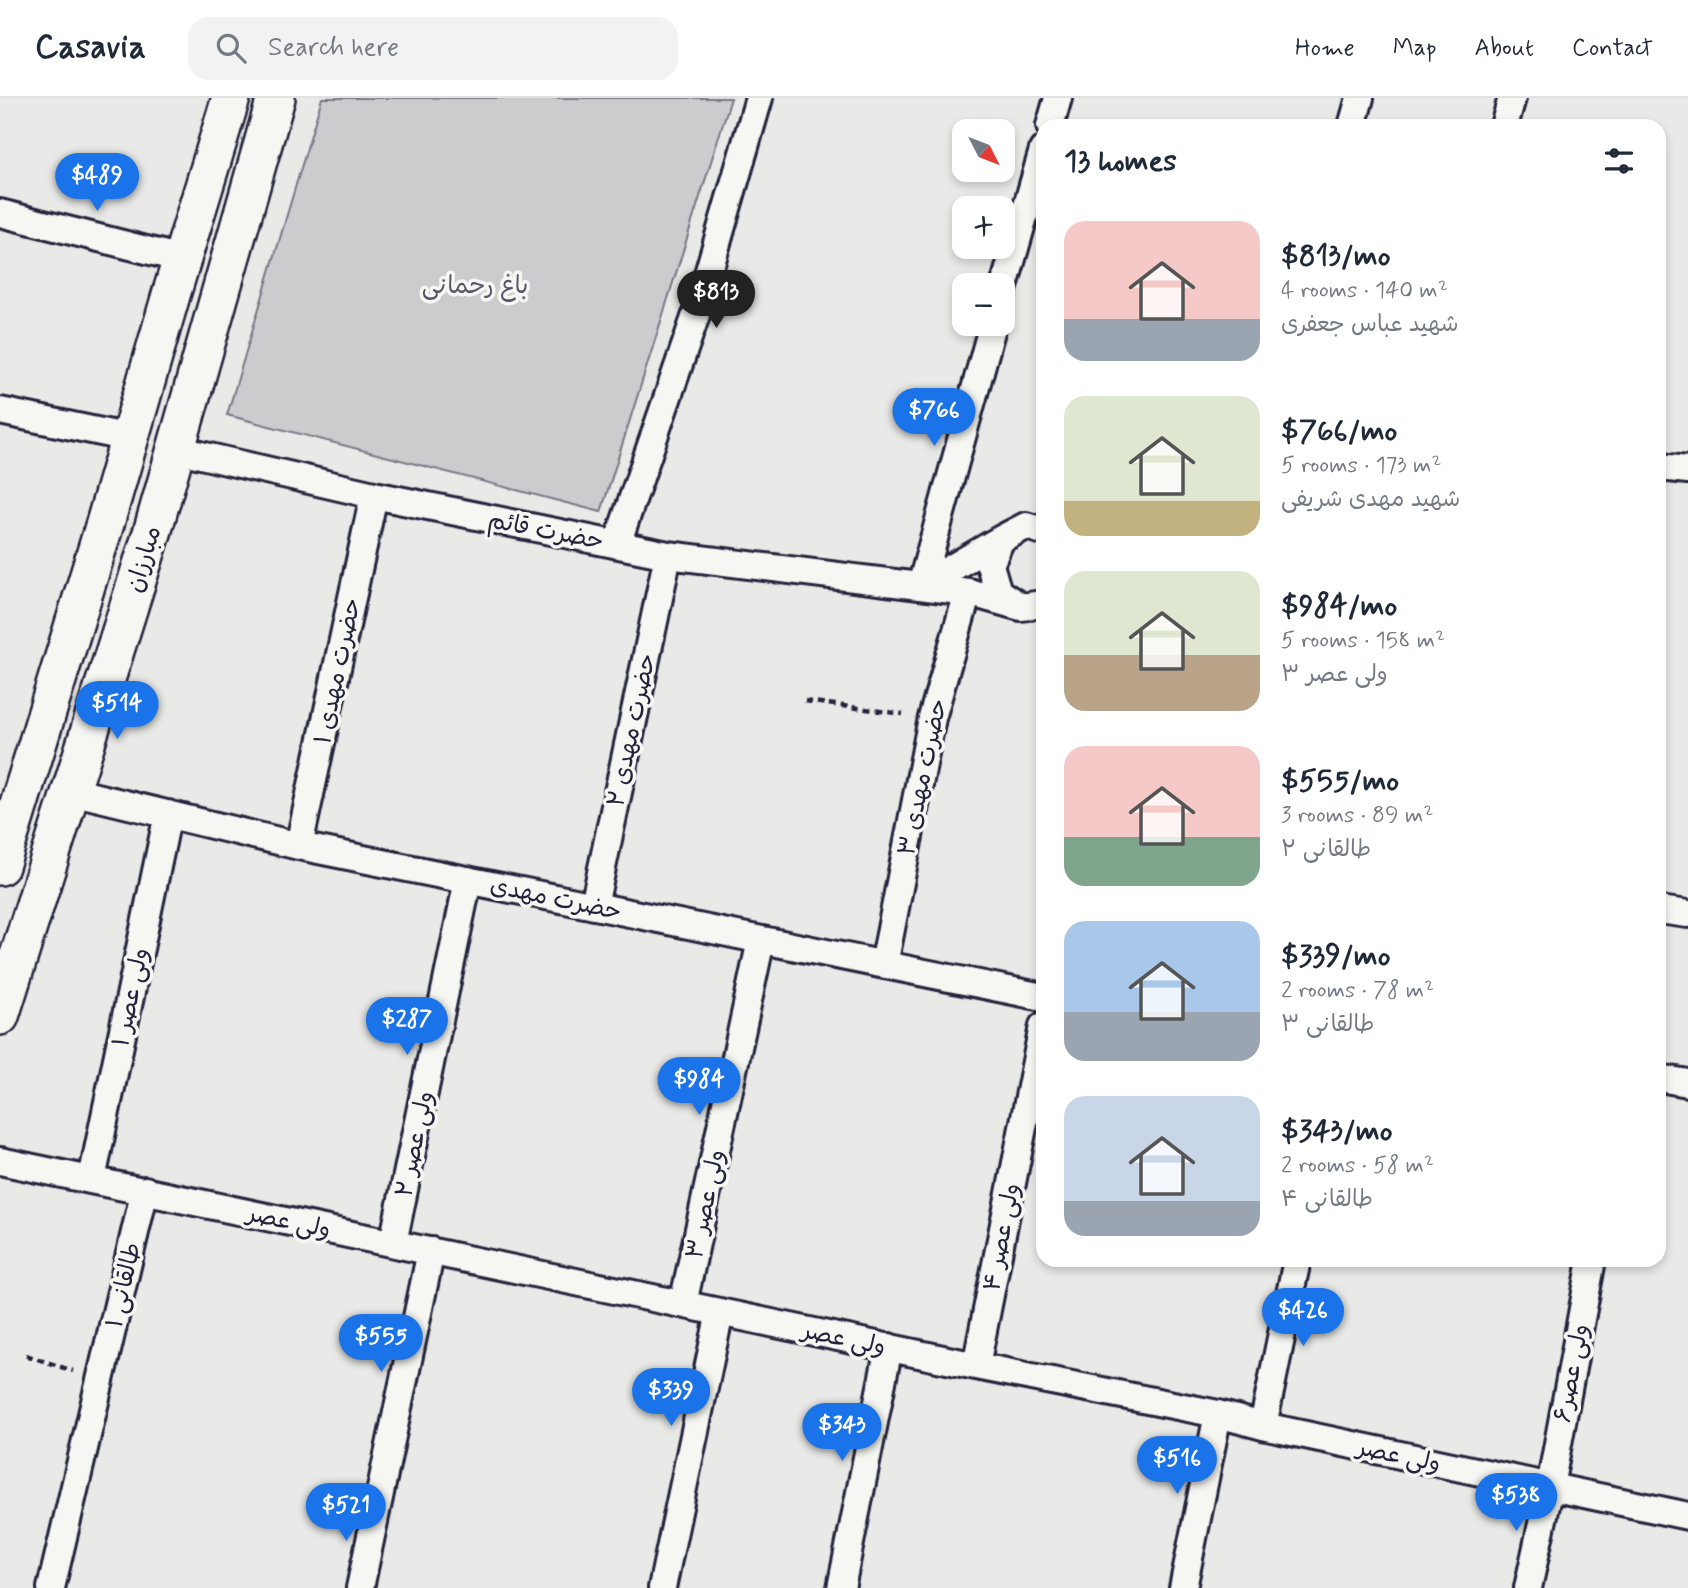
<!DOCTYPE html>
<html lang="en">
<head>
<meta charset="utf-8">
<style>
	body { margin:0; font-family:Mynerve,"Playpen Sans Arabic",sans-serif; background:#f2f2f3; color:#1f2937; height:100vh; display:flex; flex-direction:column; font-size:26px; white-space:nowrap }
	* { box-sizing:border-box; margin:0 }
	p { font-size:23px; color:#747a83 }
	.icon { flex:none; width:38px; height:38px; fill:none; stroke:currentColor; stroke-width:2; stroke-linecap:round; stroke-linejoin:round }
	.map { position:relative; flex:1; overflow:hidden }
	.panel { position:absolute; left:1036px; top:21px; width:630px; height:1148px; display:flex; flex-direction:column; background:#fff; border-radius:21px; box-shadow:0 4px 10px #0003 }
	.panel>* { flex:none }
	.needle { width:46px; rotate:132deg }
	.fabs { position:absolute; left:952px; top:21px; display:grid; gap:14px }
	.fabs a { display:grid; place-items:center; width:63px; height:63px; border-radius:14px; background:#fff; box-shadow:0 4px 10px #0003; font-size:35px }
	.price { position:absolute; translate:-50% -60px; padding:0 16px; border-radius:24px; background:#1a73e8; color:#fff; font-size:23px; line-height:46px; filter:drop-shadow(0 2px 4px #0008) }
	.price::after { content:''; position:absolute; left:50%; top:42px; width:21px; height:16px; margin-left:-10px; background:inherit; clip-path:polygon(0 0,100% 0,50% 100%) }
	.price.on { background:#222; color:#fff }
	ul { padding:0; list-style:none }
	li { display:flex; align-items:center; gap:21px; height:175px; padding:0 28px }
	li span { display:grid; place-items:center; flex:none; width:196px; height:140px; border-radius:21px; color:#555 }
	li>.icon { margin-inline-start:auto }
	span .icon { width:84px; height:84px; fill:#fffc; stroke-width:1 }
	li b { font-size:30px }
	h2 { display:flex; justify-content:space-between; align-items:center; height:84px; padding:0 28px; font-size:30px }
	header { display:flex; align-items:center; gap:42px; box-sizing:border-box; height:98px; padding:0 35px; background:#fff; border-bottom:2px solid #e0e1e3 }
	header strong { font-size:33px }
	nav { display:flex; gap:38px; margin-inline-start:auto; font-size:24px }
	.search { width:490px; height:63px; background:#f2f2f3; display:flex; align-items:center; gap:18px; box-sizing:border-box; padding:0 24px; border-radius:21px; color:#747a83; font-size:26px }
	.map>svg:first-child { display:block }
</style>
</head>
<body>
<header>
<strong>Casavia</strong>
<div class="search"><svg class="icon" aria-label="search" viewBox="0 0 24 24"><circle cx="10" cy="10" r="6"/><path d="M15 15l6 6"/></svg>Search here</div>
<nav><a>Home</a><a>Map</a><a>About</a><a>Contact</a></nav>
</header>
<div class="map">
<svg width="1688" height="1490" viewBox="0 0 1688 1490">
	<rect width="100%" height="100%" fill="#e9e9e7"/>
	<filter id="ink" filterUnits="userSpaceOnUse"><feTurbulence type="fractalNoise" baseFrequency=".0143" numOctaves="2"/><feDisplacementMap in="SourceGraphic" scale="14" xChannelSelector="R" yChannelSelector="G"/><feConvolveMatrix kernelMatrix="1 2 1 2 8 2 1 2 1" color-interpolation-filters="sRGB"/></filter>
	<g filter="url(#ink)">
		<!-- green -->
		<path fill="#ccccce" stroke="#777784" stroke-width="2" d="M322 0H731L601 414 227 317Z"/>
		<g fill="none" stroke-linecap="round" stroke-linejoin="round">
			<!-- street casing -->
			<g stroke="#22223b" stroke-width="32">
				<path id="street" d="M1050 28 1058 0
					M1352 28 1360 0
					M1504 28 1512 0
					M0 115 182 161
					M1003 192 1043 52
					M0 313 130 340
					M175 351 374 397 668 457 968 494 1021 509
					M1659 369 1688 372
					M1001 441 990 467 998 494 1021 509 1043 506
					M617 446 697 214 759 0
					M921 488 993 226
					M921 488 1001 441 1026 428 1043 433
					M71 693 299 748 1043 899
					M299 748 374 397
					M594 808 668 457
					M1659 812 1688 816
					M884 867 932 620 968 494
					M1659 980 1688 985
					M0 1063 976 1268 1218 1316 1263 1328 1688 1418
					M92 1081 168 716
					M393 1145 468 782
					M683 1206 761 842
					M976 1268 1043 928
					M1263 1328 1297 1162
					M51 1490 145 1092
					M360 1490 431 1153
					M662 1490 720 1214
					M841 1490 889 1249
					M1183 1490 1218 1316
					M1528 1490 1550 1389 1592 1162"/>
			</g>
			<!-- secondary casing -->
			<g stroke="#22223b" stroke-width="42">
				<path id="secondary" d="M0 768 106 422 171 197 231 0
					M0 918 152 435 276 0"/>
			</g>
			<!-- path -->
			<path stroke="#22223b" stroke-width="4.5" stroke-dasharray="7 5" stroke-linecap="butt" d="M805 603 903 616
				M26 1257 73 1273"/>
			<!-- street -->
			<use href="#street" stroke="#f6f6f2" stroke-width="26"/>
			<!-- secondary -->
			<use href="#secondary" stroke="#f6f6f2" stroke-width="37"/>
		</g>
	</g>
	<g text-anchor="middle" stroke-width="7" stroke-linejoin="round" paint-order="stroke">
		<!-- park labels -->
		<g font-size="24" fill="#555567" stroke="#f6f6f2">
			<text x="475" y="195">باغ رحمانی</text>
		</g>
		<!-- street labels -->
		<g font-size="24" fill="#22223b" stroke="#f6f6f2">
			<text transform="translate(546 432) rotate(11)" y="8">حضرت قائم</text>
			<text transform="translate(143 461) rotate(-73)" y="8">مبارزان</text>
			<text transform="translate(337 573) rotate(-78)" y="8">حضرت مهدی ۱</text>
			<text transform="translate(631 632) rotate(-78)" y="8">حضرت مهدی ۲</text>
			<text transform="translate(922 679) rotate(-78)" y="8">حضرت مهدی ۳</text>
			<text transform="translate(556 800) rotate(12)" y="8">حضرت مهدی</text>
			<text transform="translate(130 899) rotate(-78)" y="8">ولی عصر ۱</text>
			<text transform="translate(414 1046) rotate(-78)" y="8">ولی عصر ۲</text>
			<text transform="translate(705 1106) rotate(-78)" y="8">ولی عصر ۳</text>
			<text transform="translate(289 1123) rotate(12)" y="8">ولی عصر</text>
			<text transform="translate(1001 1139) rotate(-79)" y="8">ولی عصر ۴</text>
			<text transform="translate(123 1187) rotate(-77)" y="8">طالقانی ۱</text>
			<text transform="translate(844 1240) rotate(12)" y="8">ولی عصر</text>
			<text transform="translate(1571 1275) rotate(-79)" y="8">ولی عصر۶</text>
			<text transform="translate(1399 1357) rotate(12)" y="8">ولی عصر</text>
		</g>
	</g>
</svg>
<div class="fabs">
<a><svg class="needle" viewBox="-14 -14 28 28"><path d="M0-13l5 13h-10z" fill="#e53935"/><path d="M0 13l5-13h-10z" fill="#747a83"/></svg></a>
<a>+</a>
<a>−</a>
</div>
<b class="price" style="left:97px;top:115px">$489</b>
<b class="price on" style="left:716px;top:232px">$813</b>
<b class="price" style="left:934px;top:350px">$766</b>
<b class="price" style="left:117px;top:643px">$514</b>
<b class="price" style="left:407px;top:959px">$287</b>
<b class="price" style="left:699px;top:1019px">$984</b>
<b class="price" style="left:1303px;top:1250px">$426</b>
<b class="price" style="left:381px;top:1276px">$555</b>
<b class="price" style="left:671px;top:1330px">$339</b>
<b class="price" style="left:842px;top:1365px">$343</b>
<b class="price" style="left:1177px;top:1398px">$516</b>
<b class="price" style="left:1516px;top:1435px">$538</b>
<b class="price" style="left:346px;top:1445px">$521</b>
<section class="panel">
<h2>13 homes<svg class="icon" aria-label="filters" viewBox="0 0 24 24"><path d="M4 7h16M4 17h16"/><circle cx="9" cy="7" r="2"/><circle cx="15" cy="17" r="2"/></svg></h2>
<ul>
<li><span style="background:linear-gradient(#f6c9c9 70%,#9aa5b1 0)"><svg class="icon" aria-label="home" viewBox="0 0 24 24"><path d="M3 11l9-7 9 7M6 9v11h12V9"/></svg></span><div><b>$813/mo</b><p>4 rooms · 140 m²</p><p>شهید عباس جعفری</p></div></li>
<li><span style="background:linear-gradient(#dfe7d0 75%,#c2b280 0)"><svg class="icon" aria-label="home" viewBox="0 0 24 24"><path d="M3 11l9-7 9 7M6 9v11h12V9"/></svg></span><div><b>$766/mo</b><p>5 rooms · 173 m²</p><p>شهید مهدی شریفی</p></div></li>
<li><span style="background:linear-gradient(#dfe7d0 60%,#b9a48a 0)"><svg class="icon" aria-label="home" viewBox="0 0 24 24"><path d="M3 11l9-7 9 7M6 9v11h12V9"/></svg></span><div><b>$984/mo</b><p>5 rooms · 158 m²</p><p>ولی عصر ۳</p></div></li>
<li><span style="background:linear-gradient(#f6c9c9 65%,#7fa58c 0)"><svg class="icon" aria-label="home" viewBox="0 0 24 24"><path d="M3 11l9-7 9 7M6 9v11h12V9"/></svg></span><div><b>$555/mo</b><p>3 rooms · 89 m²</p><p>طالقانی ۲</p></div></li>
<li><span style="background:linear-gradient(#a9c7e8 65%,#9aa5b1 0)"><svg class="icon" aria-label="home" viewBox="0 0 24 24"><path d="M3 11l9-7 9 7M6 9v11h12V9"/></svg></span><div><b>$339/mo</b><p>2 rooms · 78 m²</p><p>طالقانی ۳</p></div></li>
<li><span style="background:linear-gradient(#c9d6e8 75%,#9aa5b1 0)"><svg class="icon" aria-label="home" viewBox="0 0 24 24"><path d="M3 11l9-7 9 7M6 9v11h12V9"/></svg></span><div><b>$343/mo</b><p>2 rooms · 58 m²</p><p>طالقانی ۴</p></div></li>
</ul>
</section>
</div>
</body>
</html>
